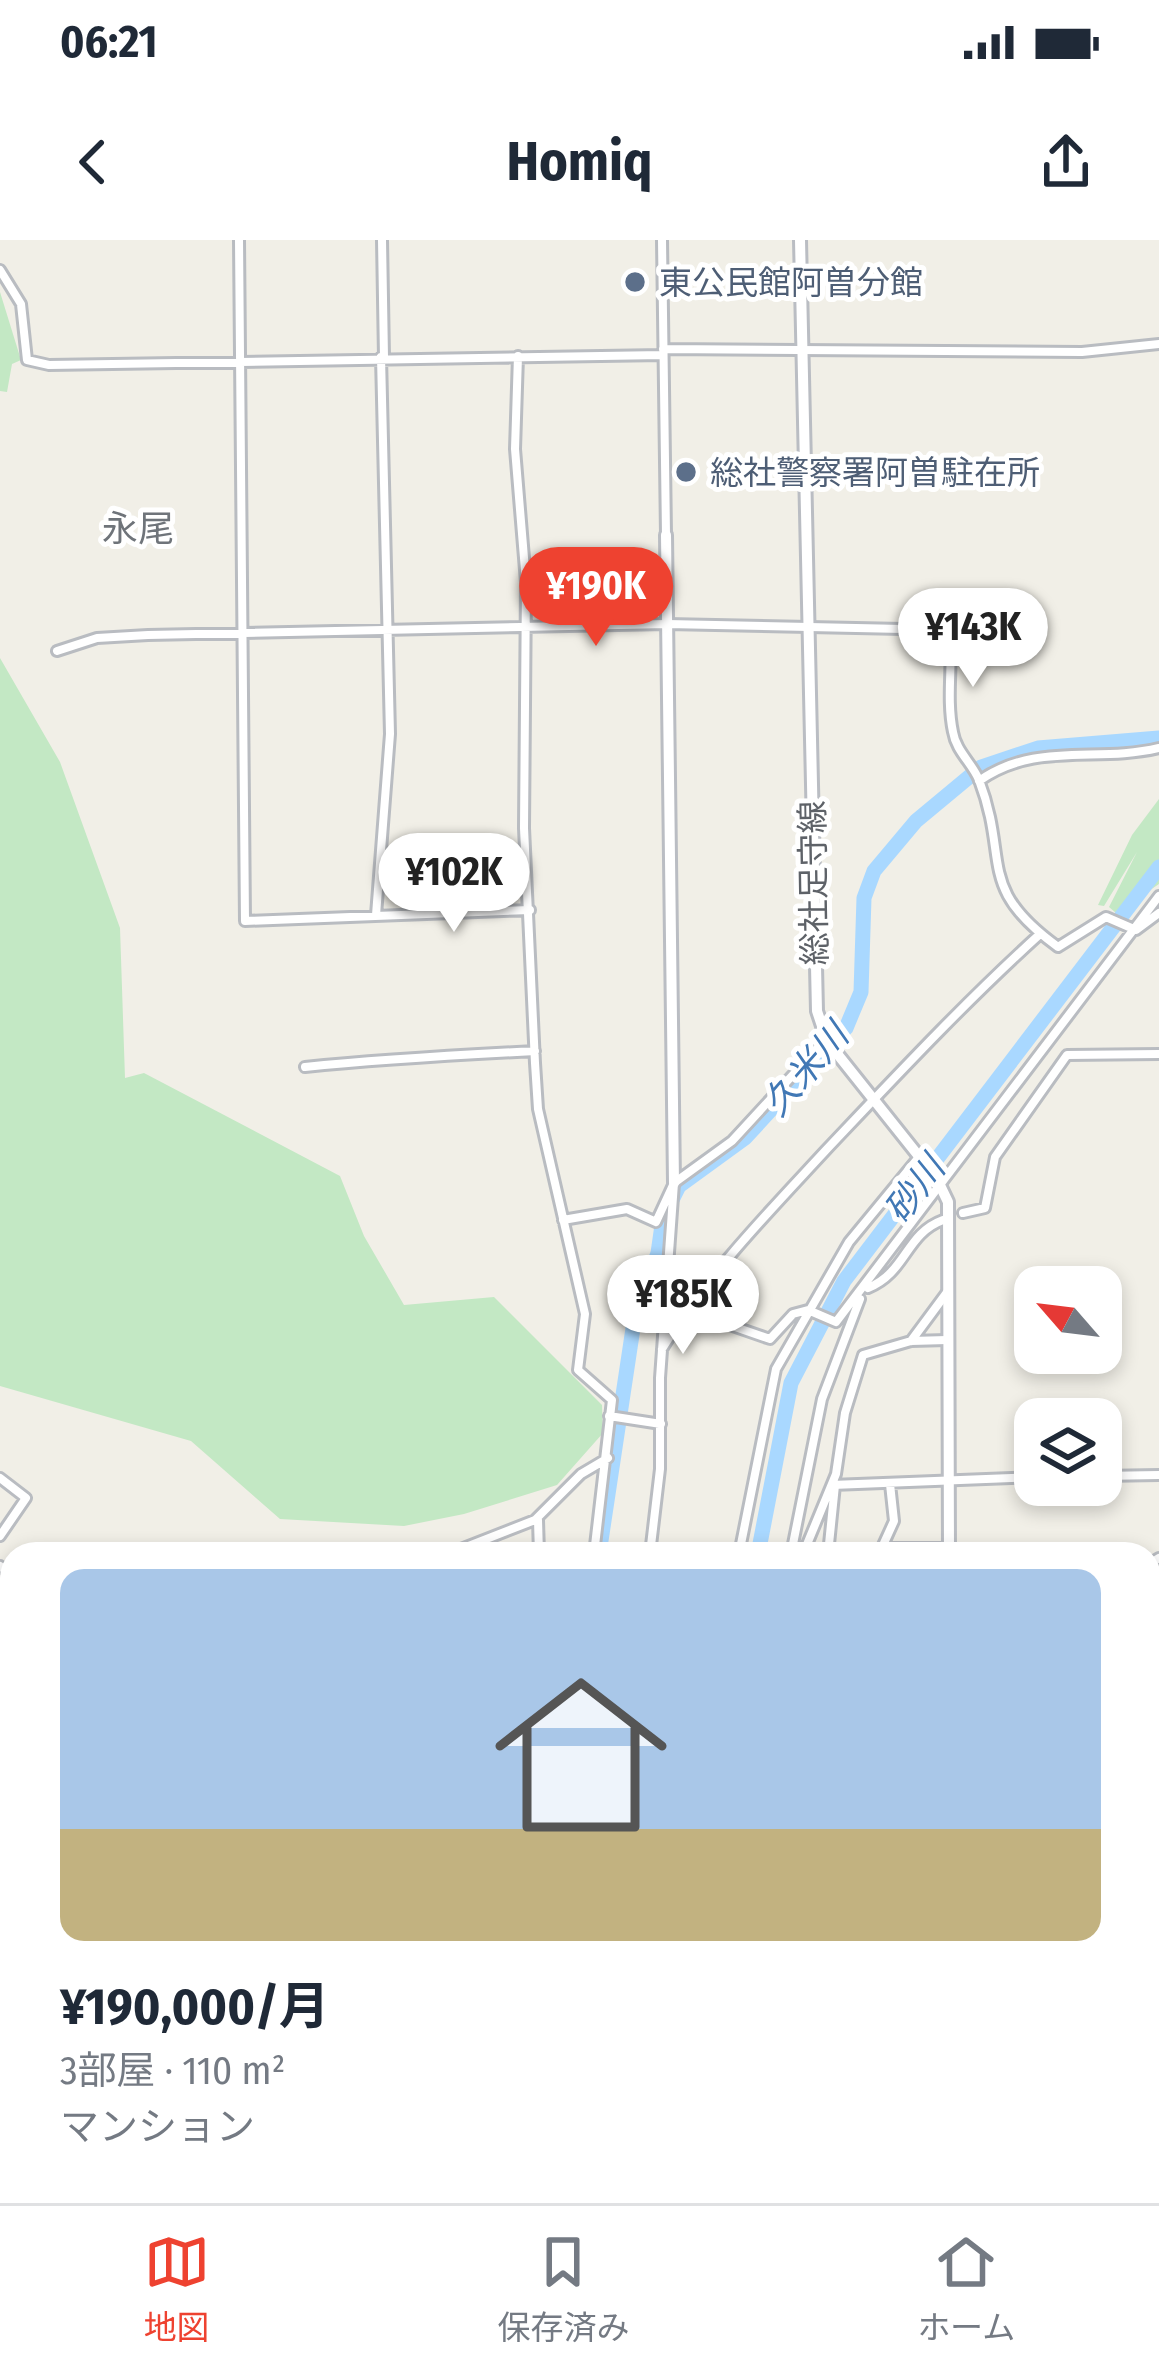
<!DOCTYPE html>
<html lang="ja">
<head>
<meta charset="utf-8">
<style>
	body { margin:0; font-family:"Fira Sans Condensed","Noto Sans JP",sans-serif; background:#f6f6f7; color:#1f2937; height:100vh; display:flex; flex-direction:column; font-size:45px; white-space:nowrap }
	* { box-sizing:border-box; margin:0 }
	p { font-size:39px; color:#747a83 }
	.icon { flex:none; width:66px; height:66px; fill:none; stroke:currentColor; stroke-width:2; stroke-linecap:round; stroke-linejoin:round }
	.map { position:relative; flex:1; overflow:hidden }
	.sheet { position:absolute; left:0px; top:1302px; width:1161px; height:663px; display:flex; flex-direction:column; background:#fff; border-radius:36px 36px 0 0; box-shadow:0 6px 18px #0003 }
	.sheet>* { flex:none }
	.needle { width:78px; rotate:298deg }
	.tools { position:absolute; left:1014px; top:1026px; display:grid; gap:24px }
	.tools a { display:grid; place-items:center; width:108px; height:108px; border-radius:24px; background:#fff; box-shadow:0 6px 18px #0003; font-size:60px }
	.price { position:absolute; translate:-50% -102px; padding:0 27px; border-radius:42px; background:#fff; color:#222; font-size:39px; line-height:78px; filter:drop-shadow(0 3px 6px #0008) }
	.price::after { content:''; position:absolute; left:50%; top:72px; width:36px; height:27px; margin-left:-18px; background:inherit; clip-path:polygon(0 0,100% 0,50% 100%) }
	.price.selected { background:#ee4230; color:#fff }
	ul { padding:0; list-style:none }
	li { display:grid; align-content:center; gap:24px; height:636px; padding:0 60px }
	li+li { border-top:3px solid #e0e1e3 }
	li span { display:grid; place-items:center; height:372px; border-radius:24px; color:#555 }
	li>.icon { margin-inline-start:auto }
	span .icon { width:216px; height:216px; fill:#fffc; stroke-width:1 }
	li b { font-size:51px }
	.status { display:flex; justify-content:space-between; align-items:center; height:84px; padding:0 60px; background:#fff; direction:ltr }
	.status svg { height:33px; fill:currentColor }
	header { display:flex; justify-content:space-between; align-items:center; height:156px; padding:0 60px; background:#fff; font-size:54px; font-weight:700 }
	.dock { display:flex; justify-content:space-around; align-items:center; height:168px; border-top:3px solid #e0e1e3; background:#fff; font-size:33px; color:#747a83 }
	.dock a { display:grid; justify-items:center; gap:6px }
	.dock .selected { color:#ee4230 }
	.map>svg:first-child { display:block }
</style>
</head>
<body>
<div class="status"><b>06:21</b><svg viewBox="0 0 49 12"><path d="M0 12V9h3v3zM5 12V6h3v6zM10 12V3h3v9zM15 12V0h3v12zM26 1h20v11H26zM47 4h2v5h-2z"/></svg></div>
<header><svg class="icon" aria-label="back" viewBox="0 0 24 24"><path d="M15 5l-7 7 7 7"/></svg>Homiq<svg class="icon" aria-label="share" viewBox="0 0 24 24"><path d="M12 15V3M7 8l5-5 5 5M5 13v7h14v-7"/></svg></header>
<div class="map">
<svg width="1159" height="1963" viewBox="0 0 1159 1963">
	<rect width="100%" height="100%" fill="#f1efe7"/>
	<!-- green -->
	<path fill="#c3e8c4" d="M0 52 21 120 12 124 7 152 0 151Z
		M0 418 60 522 120 688 125 838 144 833 340 936 364 996 404 1065 494 1057 602 1165 603 1193 557 1245 464 1274 404 1286 280 1279 191 1201 0 1146Z
		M1159 559V644L1116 673 1109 667 1137 612 1104 666 1098 665 1132 595Z"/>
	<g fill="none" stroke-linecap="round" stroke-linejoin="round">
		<!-- stream -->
		<path stroke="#a9d8ff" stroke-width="3" d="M169 1963 211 1953"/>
		<!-- river -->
		<path stroke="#a9d8ff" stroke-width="15" d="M599 1314 635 1075 658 1013 663 978 679 946 745 898 846 788 861 752 864 658 874 631 916 581 981 527 1038 508 1159 498
			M758 1314 791 1143 844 1041 1159 627
			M421 1963 446 1953"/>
		<!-- street casing -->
		<g stroke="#b9bcc1" stroke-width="14">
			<path id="street" d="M239 0 245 681 530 670
				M382 0 384 117
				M662 0 666 295
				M0 30 21 64 27 120 49 125 663 115
				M663 109 1082 112 1159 104
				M518 116 515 209 526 342 524 588 535 823 538 869 585 1074 578 1130 612 1160 594 1314
				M57 411 97 398 148 395 667 384 950 390C953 424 946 459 953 492 956 511 972 523 979 540 1010 621 975 647 1058 707L1106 677 1136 690 1159 673
				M979 541C1035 501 1097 523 1159 508
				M376 675 390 494 381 117
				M305 827C383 819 458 815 535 811
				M963 973 985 968 995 917 1067 815 1159 814
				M563 980 627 969 656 982 674 943 732 901 826 799
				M670 1048 691 1061
				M868 1048C907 1032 905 994 943 980
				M686 1070 770 1099 793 1074 808 1070 836 1082
				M836 1082 1159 656
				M911 1101 948 1051
				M662 1109C707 1035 767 974 826 910 896 836 964 763 1040 694
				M609 1176 661 1184
				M1101 1236 1159 1235
				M0 1238 26 1258 0 1296
				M832 1245 1035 1237
				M538 1280 539 1314
				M882 1308H949
				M448 1314 535 1280 581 1234 608 1218
				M650 1314 660 1229V1138L674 943
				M739 1314 776 1129 849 1002 919 917
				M791 1314 822 1159 860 1059
				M803 1314 836 1234 845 1173 863 1115 911 1101 947 1100
				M828 1314 835 1245
				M879 1314 894 1281 890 1244
				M1149 1324 1159 1318
				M0 1326 12 1335
				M0 1414 12 1418
				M1149 1653 1159 1654
				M0 1782 12 1762
				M0 1841 12 1857
				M1149 1929 1159 1930
				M81 1953 86 1963
				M125 1953 129 1963
				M482 1963 495 1953
				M603 1963 625 1953"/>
		</g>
		<!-- secondary casing -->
		<g stroke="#babdc3" stroke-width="16">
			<path id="secondary" d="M800 0 817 771 827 801 937 939 948 962 949 1314
				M666 295 674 943
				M1149 1520H1159
				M968 1953V1963
				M686 1956 826 1953"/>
		</g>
		<!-- street -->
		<use href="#street" stroke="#fff" stroke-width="8"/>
		<!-- secondary -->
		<use href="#secondary" stroke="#fff" stroke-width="10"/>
	</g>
	<!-- markers -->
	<g fill="#5c6f8a" stroke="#fff" stroke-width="4.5">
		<circle cx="635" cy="42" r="12"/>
		<circle cx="686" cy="232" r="12"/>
	</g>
	<g text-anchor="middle" stroke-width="10" stroke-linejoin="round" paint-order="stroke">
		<!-- service labels -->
		<g font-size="33" fill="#4e5e75" stroke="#fff" text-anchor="start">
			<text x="659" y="54">東公民館阿曽分館</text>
			<text x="710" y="244">総社警察署阿曽駐在所</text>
		</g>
		<!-- street labels -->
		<g font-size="33" fill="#5e6268" stroke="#fff">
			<text transform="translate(813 643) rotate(-91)" y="12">総社足守線</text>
		</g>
		<!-- neighbourhood labels -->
		<g font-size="36" fill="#6f747a" stroke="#fff">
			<text x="138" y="301">永尾</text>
		</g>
		<!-- water labels -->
		<g font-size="36" font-style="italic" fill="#4178b5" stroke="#fff">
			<text transform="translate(805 829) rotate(-49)" y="13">久米川</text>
			<text transform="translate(914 949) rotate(-53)" y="13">砂川</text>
		</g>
	</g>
</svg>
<div class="tools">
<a><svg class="needle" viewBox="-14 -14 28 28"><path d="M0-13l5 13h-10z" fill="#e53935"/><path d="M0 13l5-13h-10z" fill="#747a83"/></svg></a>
<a><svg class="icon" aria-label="layers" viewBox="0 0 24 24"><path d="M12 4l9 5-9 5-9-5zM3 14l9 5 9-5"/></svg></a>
</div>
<b class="price selected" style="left:596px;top:409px">¥190K</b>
<b class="price" style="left:973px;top:450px">¥143K</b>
<b class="price" style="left:454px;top:695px">¥102K</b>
<b class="price" style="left:683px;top:1117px">¥185K</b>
<section class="sheet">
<ul>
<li><span style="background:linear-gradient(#a9c7e8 70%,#c2b280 0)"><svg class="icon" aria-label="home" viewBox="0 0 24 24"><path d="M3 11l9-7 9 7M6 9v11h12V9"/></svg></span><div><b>¥190,000/月</b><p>3部屋 · 110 m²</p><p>マンション</p></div></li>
</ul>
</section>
</div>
<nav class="dock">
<a class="selected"><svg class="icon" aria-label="map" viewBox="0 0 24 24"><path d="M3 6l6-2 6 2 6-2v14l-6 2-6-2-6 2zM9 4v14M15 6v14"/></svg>地図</a>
<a><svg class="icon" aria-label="saved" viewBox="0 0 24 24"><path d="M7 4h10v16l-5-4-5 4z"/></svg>保存済み</a>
<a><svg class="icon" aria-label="home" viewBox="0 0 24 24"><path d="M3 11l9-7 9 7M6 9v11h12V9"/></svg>ホーム</a>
</nav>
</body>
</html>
